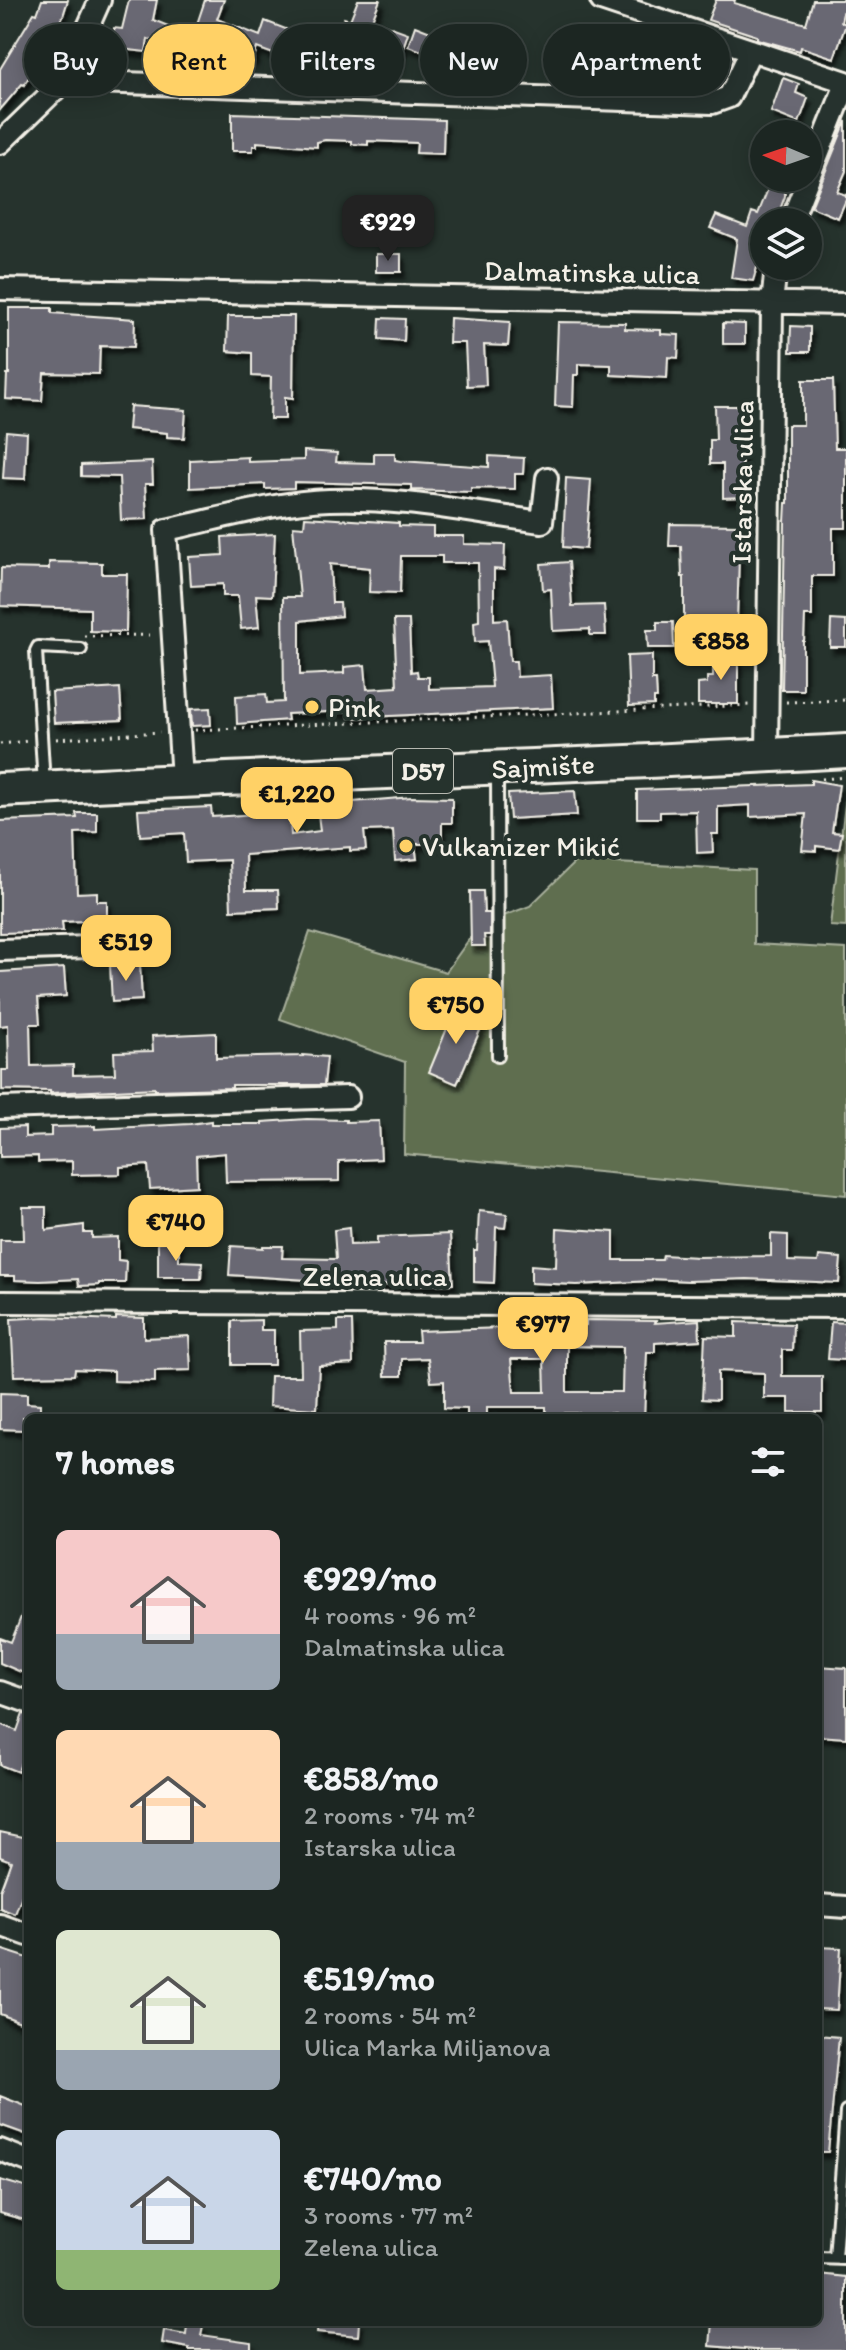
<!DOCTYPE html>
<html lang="en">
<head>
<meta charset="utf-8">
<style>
	body { margin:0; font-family:Itim,sans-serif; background:#252e2a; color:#f1f3f6; height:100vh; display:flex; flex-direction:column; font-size:30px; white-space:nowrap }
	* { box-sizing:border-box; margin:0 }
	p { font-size:26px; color:#a0a5a5 }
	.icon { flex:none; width:44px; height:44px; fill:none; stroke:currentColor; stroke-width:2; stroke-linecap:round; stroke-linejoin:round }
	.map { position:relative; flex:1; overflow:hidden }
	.panel { position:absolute; left:24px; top:1414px; width:798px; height:912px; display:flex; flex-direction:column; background:#1c2622; border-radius:12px; box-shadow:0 4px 20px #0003,0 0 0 2px #3a4340 }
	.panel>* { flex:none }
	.top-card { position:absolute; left:24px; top:24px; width:798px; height:72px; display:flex; gap:16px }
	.needle { width:52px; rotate:272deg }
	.tools { position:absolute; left:750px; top:120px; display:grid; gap:16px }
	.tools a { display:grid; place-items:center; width:72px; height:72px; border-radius:50%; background:#1c2622; box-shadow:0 4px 20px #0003,0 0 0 2px #3a4340; font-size:40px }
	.price { position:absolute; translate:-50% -68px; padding:0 18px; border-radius:16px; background:#ffd166; color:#111; font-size:26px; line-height:52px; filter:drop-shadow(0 2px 4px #0008) }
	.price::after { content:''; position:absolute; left:50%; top:48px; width:24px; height:18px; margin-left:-12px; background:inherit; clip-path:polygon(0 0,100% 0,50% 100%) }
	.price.selected { background:#222; color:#fff }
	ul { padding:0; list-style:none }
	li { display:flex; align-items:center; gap:24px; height:200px; padding:0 32px }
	li span { display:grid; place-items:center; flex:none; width:224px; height:160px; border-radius:12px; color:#555 }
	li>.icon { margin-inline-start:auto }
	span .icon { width:96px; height:96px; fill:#fffc; stroke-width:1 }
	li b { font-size:34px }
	h2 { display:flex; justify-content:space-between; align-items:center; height:96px; padding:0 32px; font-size:34px }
	.tag { padding:0 28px; border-radius:36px; background:#1c2622; box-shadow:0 4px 20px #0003,0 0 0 2px #3a4340; font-size:28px; line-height:72px }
	.tag.selected { background:#ffd166; color:#111 }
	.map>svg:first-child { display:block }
</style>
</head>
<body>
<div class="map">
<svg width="846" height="2350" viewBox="0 0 846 2350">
	<defs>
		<filter id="shadow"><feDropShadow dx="3.5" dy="6" stdDeviation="2" flood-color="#0009"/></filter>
	</defs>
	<rect width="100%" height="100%" fill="#26332d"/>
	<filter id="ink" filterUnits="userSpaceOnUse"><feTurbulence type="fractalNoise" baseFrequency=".0125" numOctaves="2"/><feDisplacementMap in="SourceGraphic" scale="16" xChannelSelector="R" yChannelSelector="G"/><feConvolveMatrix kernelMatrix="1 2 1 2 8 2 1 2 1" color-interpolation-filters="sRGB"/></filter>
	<g filter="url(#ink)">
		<!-- green -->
		<path fill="#5e6e50" stroke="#a9b09c" stroke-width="2" d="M846 796V927L830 926Z
			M576 861 754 870V944L846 949V1195L404 1154 405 1062 280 1019 310 932 446 972 470 938 491 939 498 918 530 906Z"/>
		<!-- building -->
		<path fill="#696773" stroke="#f4f1e8" stroke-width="2" fill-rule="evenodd" filter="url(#shadow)" d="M42 0H68L63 16 42 56 24 85 22 84 0 110V69L34 13 37 14Z
			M129 0H157L153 20 193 36 205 0H224L217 19 260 36 265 21 304 36 295 62 257 48 253 61 213 45 208 59 182 50 181 52 148 39 146 52 112 48 114 28 122 29Z
			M358 0H380L372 20 408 33 397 66 354 50 350 60 319 49 328 23 340 27 344 18 350 20Z
			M716 0H735L734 3 806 24 813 0H846L841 22 846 24 834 58 801 47 800 51 757 39V36L708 20Z
			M415 26 459 43 452 62 408 46Z
			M783 78 799 84 796 93 808 98 799 123 771 112Z
			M232 113 444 120 443 154 416 153 417 143 368 141V145L352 144V141L325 140 317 142V147L257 142V146H253V151H232Z
			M846 121V171L837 192 846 195V200L838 218 811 207Z
			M770 184 785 190V196L779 212 776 211 772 222H764V243L753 281 731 278 737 239 710 228 716 215 747 227 752 212 758 214Z
			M376 254H401V272H376Z
			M9 308H52V313L135 319 134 347 100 346 99 374 44 373 42 401 6 399 7 374H9Z
			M228 316H294L293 398 285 397V419H270L271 377 252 376V353L227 351Z
			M380 318 405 319 404 341 379 339Z
			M450 318 510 322 508 346 484 345 486 385 467 386 465 343H449Z
			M558 322 625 323V329L661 330V334L679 335 678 358 668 357 667 378 611 375V365L578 364V375H574L573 407 555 406Z
			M723 323 745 324V344H723Z
			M791 326 810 327V352H790Z
			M803 380H833L835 448H846V528H833V576H812V616H805L804 641H803V690H782L785 522 786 503H788V425H803Z
			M130 406 186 410 184 438 167 437V433L128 429Z
			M715 406H742V497L723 498V464H710V440H716Z
			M6 431 27 433 25 479 3 478Z
			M304 451 337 453 336 462 374 463V453H395V460L401 461 489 467V456L524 458 523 474H515V489L471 488V492L412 490V485L294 482V488L265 489V484L190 488V460L248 457V462L304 460Z
			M152 462 153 484H145L147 519 121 520 119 477 81 476V465Z
			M566 478 591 480 586 549 563 547Z
			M305 517 399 523V526L433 527V536H464V544L505 545 504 570 494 569V620L507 619 510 661H516L517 677 551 675 553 708 349 718 348 711 287 714 288 720 237 724 236 696 266 694 267 703 284 702 283 597H300L293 526 304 527ZM401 556H442V563H478L479 621 474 622 475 642 488 641 492 687 429 689V677H418L417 671 411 672 409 620H394L397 687 367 689 365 665 344 667V673L300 675V621L341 616 340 603H332L330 564 370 568 369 592 400 593Z
			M670 524 740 525 737 621 684 620V577H682L681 546H669Z
			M275 534 272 596 256 595 259 627 241 629 238 596H223V584L191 586 189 557 223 555 222 537Z
			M49 562 102 563V574H127L126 632 90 631V609L0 606 1 568 49 569Z
			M569 562 572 606 604 605 606 635H590V629L553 631 551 589 543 590 541 564Z
			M831 620 846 621V647H830Z
			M657 622H673L674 648H648L647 630H657Z
			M652 655V680H656L657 698H654V705L629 706 627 656Z
			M713 655H738V704H698V684L707 683V677H713Z
			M120 688 122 720 54 723 52 692Z
			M210 708 211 725 192 726 191 709Z
			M811 780 839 785 832 832 842 833 839 849 816 846V851L802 850 806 814 750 817V805L718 807V834H712L713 852 697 853 696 811 660 812V818H637V790L811 784Z
			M575 791 577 815 510 819 508 794Z
			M412 797 452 798V823H442V844H415L417 859 395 861 393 830 364 831 366 850 350 851V847L245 855 246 890H278L279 908 231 910 229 860 186 862 184 833 140 836 138 810 211 807 212 817 289 812 291 835 320 831 317 805Z
			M76 813H97V832L75 833 77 893 97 892V901H107V920L62 922 63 931 0 933V821L77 818Z
			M470 891H483L484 913H490V935H484L485 946H471Z
			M140 964 142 1000 112 1002 110 966Z
			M64 968 66 996 38 998 40 1024H30L31 1066 73 1065V1075L115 1074 114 1052 153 1051 152 1036 216 1033V1058L303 1056V1055L327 1057 324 1085H232V1088L155 1090V1088L50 1093V1091L2 1090V1070H9L8 1025 0 1026V972Z
			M455 1009 484 1021 457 1084 429 1072Z
			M307 1119 346 1120V1122L379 1121 381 1159 339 1161V1181L226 1182 225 1153 196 1156 197 1186 150 1189 148 1165 120 1167V1174L72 1175V1161L38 1162V1156L0 1157V1128L25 1127V1137L51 1136V1127L95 1126V1129L190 1124 211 1121V1124H262V1122Z
			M23 1207H46V1230L84 1225V1233H92V1238L118 1237V1260L126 1261 125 1283H99V1285L79 1286 78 1279 40 1281 15 1280V1276H0V1240H24Z
			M479 1211 507 1214 505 1228 496 1227 494 1283 474 1282V1250H477Z
			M349 1228 350 1245 377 1244V1237L450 1234 453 1284 343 1286V1284L307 1283V1280L229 1275 231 1246 263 1248V1246H283L282 1258 336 1259 334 1230Z
			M557 1228 614 1232V1260H662L663 1255 698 1257 771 1256V1234L788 1235V1261L818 1262 819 1256 841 1258 839 1283 747 1279 689 1281 652 1279V1281L577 1285 531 1283V1265L556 1267Z
			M179 1241V1261L202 1262 201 1279H185V1277H158V1242Z
			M46 1317 116 1320V1317L144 1318V1338L189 1336 191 1370 155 1371V1382L114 1381V1371L75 1369 74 1375 14 1376 11 1319Z
			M261 1320V1330H274V1365H232V1321Z
			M586 1320 656 1321 655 1323 699 1320 700 1340 655 1343V1352H647L644 1418H615V1413H564V1418H546V1407H487V1418H467V1409L444 1408V1381L431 1382 428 1358 402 1359V1376H385L384 1342H419L418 1331 586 1325ZM567 1346 623 1347 622 1392H567ZM511 1359H544L545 1392H514Z
			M338 1321H352L353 1364 319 1366 317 1409 269 1406 270 1376H301L300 1331 338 1330Z
			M736 1322 793 1324 792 1350H782V1376H822V1412H789V1398H764V1373L718 1371V1400L702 1399 705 1336 736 1337Z
			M831 1322 846 1323 844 1360 828 1359Z
			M0 1393 27 1394V1403L40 1404V1417H23V1430L0 1429Z
			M27 1602H28V1675L0 1663V1638L11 1642Z
			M818 1666 846 1668V1738L818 1736Z
			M23 1714 28 1715V1765L21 1762 18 1772 0 1765V1724L17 1731Z
			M0 1832 28 1838V1879L15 1914 0 1908V1891L11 1861 0 1857Z
			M818 1947 841 1948 837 2010 818 2009Z
			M0 1949 28 1958V2025L0 2014Z
			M818 2035 839 2037 828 2152H818Z
			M0 2096 28 2107V2135L0 2125Z
			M0 2180 28 2188V2221L0 2213Z
			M818 2274 846 2277V2350H756L710 2346 712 2322H818Z
			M318 2322H359L358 2336 317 2332Z
			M187 2324 203 2326 201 2335 251 2342V2350H189V2348L162 2343 164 2330 186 2334Z"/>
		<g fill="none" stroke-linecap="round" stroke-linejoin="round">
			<!-- lane casing -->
			<g stroke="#f4f1e8" stroke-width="16">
				<path id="lane" d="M497 770 498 1056
					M44 785 36 651 38 647 81 649
					M818 2258 846 2259
					M835 2258 846 2112"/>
			</g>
			<!-- street casing -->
			<g stroke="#f4f1e8" stroke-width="26">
				<path id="street" d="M601 0 846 82
					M64 81 712 103 729 97 751 50
					M0 143 64 81 100 0
					M791 222 846 84
					M0 289 846 304
					M767 756 772 304 776 266
					M182 779 166 530C219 519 274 502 329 500 400 497 472 513 542 522L547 478
					M0 950 119 946
					M0 1108 348 1097
					M0 1302 846 1307
					M0 1692 28 1702
					M818 1905 846 1907
					M0 1925 28 1935
					M0 2150 28 2161"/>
			</g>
			<!-- primary casing -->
			<g stroke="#f4f1e8" stroke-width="38">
				<path id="primary" d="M0 790C282 774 564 767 846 751"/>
			</g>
			<!-- path -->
			<path stroke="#f4f1e8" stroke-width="3" stroke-dasharray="2 6" stroke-linecap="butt" d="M84 636 153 635
				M786 702 846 700
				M195 730 751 705
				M56 739 160 732
				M0 744 28 741
				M822 779 846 777"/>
			<!-- lane -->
			<use href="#lane" stroke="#26332d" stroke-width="10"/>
			<!-- street -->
			<use href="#street" stroke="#26332d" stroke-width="20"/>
			<!-- primary -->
			<use href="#primary" stroke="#26332d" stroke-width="32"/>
		</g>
	</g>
	<!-- markers -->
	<g fill="#ffd166" stroke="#26332d" stroke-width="3">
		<circle cx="312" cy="707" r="8"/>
		<circle cx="406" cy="846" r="8"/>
	</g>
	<g text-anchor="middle" stroke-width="8" stroke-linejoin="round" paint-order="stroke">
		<!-- shield labels -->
		<rect fill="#26332d" stroke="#b6b8b0" stroke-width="2" x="393" y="749" width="60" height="44" rx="6"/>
		<g font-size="26" font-weight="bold" fill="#f4f1e8">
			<text x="423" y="780">D57</text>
		</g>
		<!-- street labels -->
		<g font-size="28" fill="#f4f1e8" stroke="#26332d">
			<text transform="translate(592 272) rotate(1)" y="10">Dalmatinska ulica</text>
			<text transform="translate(742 482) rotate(-89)" y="10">Istarska ulica</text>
			<text transform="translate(543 766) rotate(-3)" y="10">Sajmište</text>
			<text x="375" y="1286">Zelena ulica</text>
		</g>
		<!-- poi labels -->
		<g font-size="28" fill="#f4f1e8" stroke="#26332d" text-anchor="start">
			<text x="328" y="717">Pink</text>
			<text x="422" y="856">Vulkanizer Mikić</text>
		</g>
	</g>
</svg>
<div class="tools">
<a><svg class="needle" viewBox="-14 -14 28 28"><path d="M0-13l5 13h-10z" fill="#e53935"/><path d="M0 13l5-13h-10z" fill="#a0a5a5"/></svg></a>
<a><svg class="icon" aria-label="layers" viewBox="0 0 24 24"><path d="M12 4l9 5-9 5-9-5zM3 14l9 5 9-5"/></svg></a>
</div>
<b class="price selected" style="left:388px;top:263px">€929</b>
<b class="price" style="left:721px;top:682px">€858</b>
<b class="price" style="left:297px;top:835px">€1,220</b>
<b class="price" style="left:126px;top:983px">€519</b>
<b class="price" style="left:456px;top:1046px">€750</b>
<b class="price" style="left:176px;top:1263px">€740</b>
<b class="price" style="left:543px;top:1365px">€977</b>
<div class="top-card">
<a class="tag">Buy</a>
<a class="tag selected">Rent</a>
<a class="tag">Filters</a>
<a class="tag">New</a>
<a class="tag">Apartment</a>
</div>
<section class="panel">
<h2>7 homes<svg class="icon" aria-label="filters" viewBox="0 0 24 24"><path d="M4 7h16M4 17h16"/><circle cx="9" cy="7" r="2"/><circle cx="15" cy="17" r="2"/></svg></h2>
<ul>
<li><span style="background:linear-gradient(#f6c9c9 65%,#9aa5b1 0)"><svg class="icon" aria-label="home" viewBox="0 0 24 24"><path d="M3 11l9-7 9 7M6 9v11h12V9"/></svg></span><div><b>€929/mo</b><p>4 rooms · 96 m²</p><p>Dalmatinska ulica</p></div></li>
<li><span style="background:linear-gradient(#ffd9b3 70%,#9aa5b1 0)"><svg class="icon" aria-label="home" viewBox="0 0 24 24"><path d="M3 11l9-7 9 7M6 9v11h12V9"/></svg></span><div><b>€858/mo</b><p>2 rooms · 74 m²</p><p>Istarska ulica</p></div></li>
<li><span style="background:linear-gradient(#dfe7d0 75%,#9aa5b1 0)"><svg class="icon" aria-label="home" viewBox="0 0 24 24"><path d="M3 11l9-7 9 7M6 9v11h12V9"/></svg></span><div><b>€519/mo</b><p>2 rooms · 54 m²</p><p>Ulica Marka Miljanova</p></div></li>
<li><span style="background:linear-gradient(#c9d6e8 75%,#8fb573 0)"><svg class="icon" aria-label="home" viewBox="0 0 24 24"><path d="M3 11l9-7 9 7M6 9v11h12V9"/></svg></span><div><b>€740/mo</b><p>3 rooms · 77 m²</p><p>Zelena ulica</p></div></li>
</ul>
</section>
</div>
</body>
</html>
